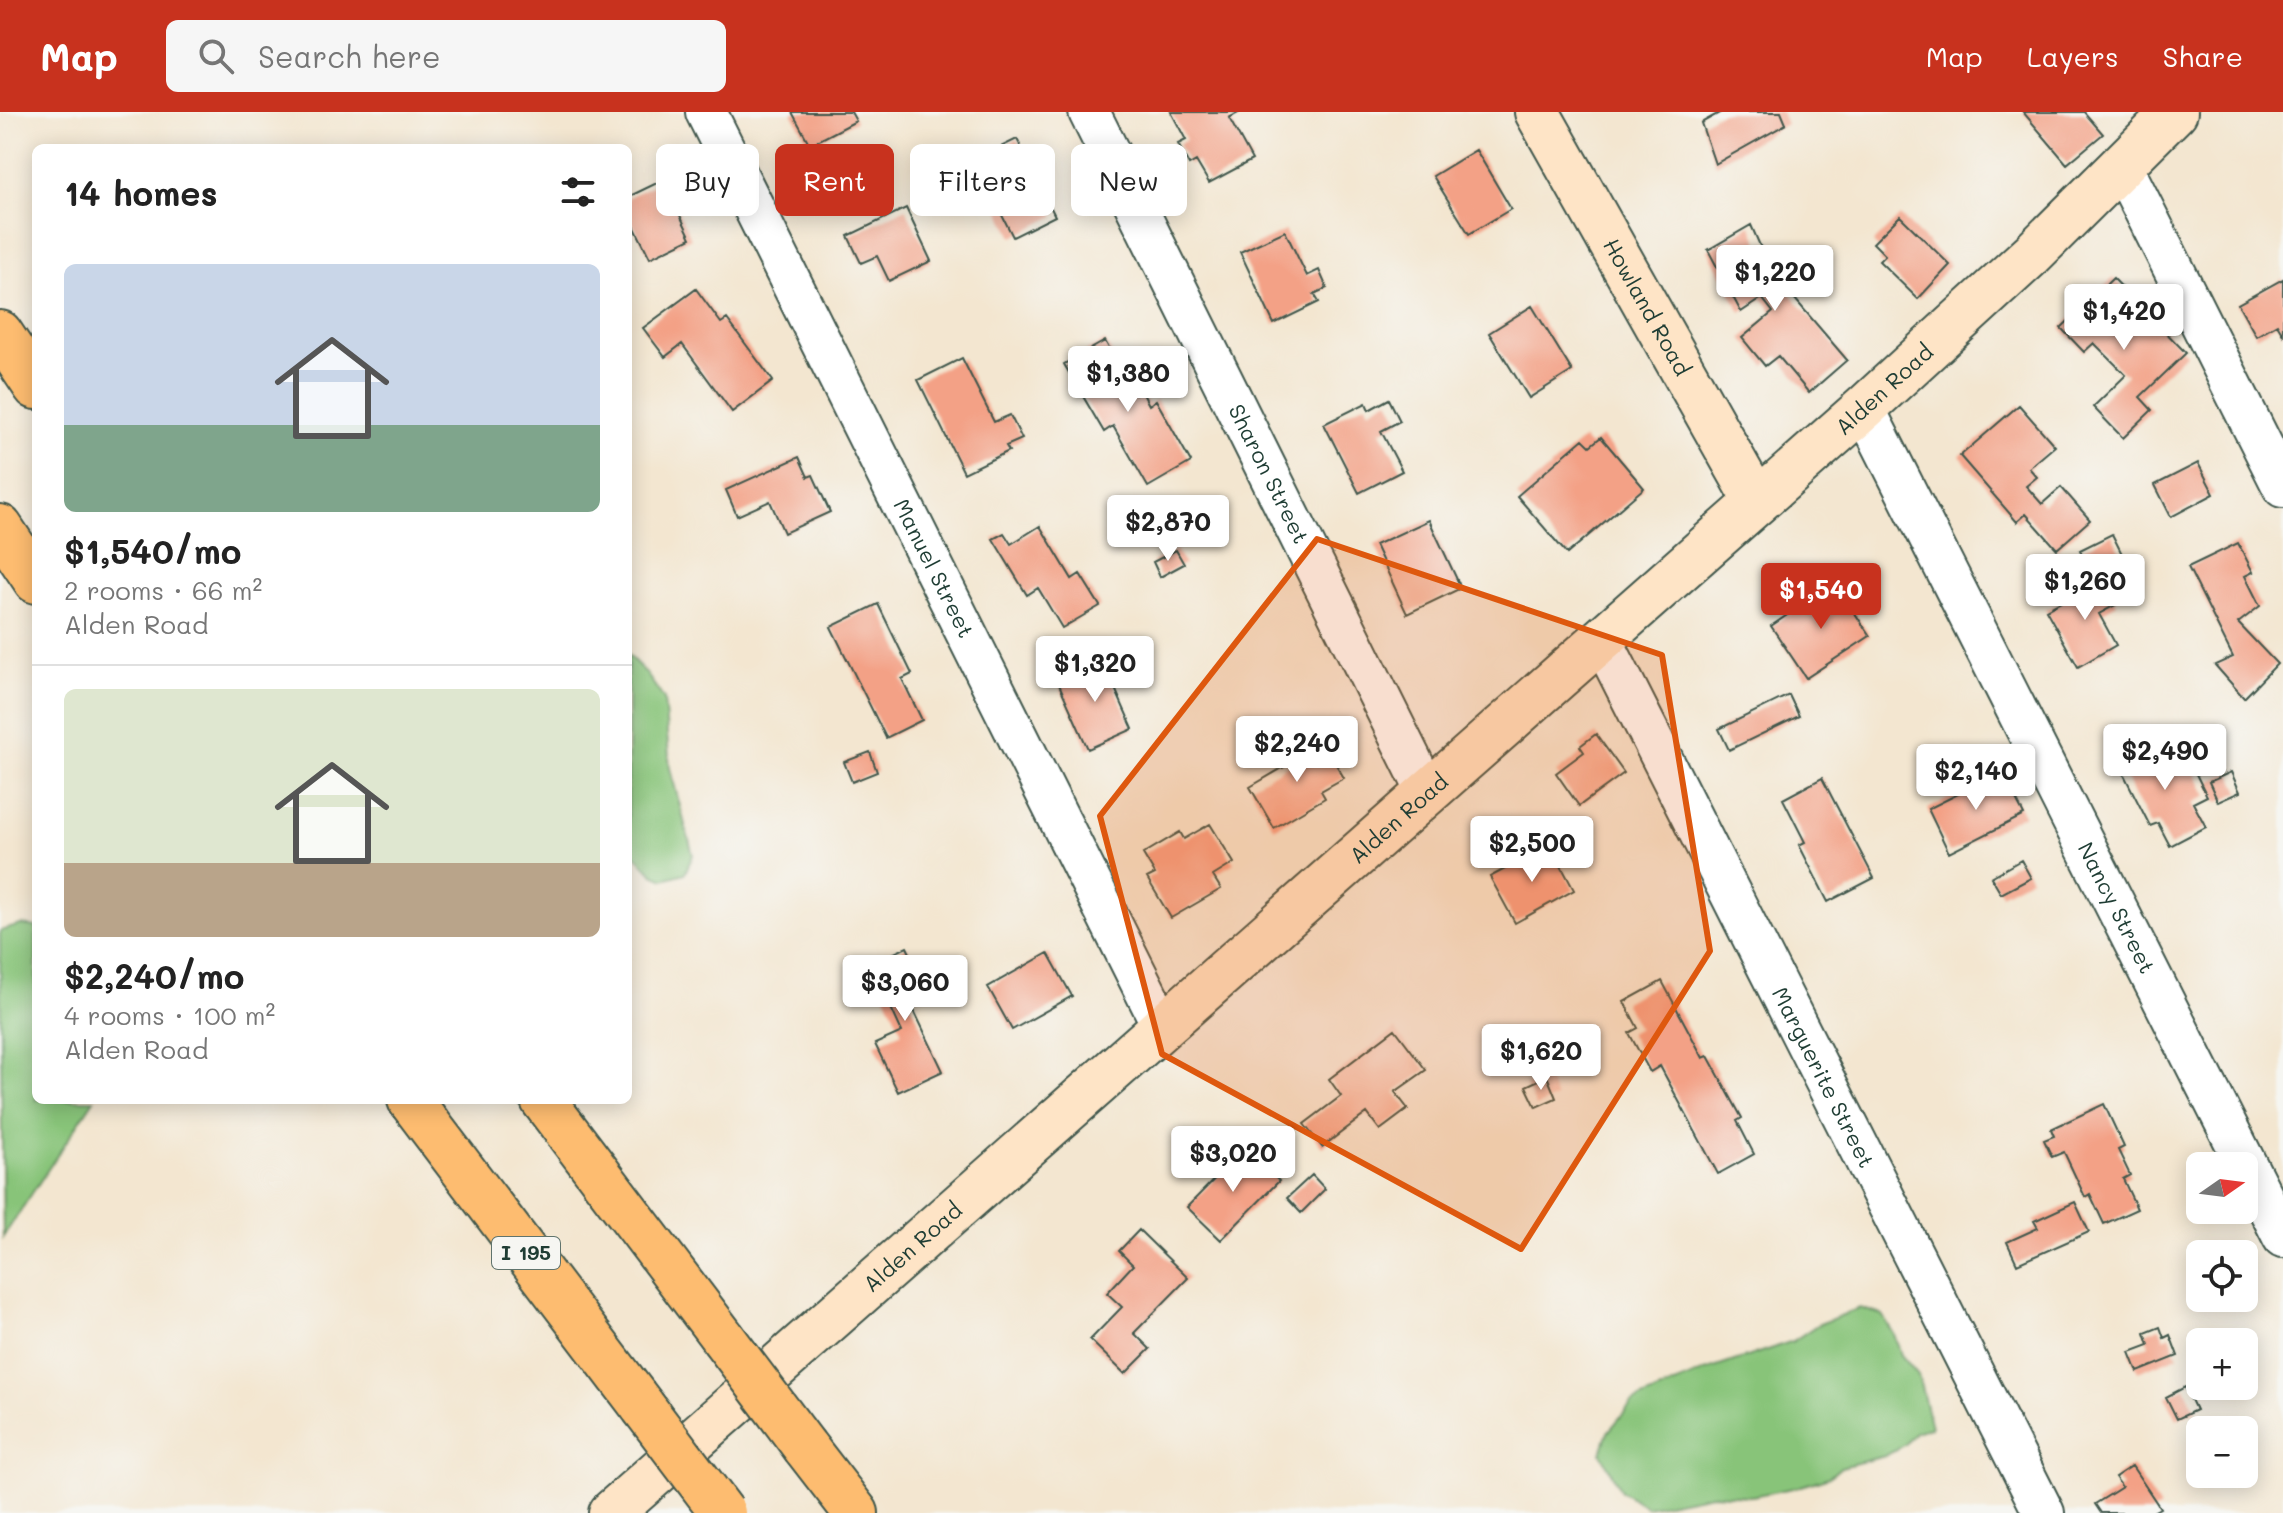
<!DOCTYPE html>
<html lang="en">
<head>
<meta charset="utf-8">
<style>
	body { margin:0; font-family:Mali,sans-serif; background:#f6f6f6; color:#222; height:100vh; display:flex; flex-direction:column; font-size:30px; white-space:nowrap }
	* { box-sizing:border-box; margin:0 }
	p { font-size:26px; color:#767676 }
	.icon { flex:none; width:44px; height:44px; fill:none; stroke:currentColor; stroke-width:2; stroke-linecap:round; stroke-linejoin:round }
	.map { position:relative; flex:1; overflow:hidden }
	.drawer { position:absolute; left:32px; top:32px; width:600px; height:960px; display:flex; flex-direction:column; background:#fff; border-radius:12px; box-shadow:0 4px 20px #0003 }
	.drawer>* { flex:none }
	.top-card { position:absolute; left:656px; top:32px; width:760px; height:72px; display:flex; gap:16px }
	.needle { width:52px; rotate:76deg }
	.buttons { position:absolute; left:2186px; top:1040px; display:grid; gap:16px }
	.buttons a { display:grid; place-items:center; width:72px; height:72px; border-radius:12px; background:#fff; box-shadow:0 4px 20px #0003; font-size:40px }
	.price { position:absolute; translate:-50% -68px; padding:0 18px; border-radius:8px; background:#fff; color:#222; font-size:26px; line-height:52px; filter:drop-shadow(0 2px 4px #0008) }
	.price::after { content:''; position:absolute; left:50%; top:48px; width:24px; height:18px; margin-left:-12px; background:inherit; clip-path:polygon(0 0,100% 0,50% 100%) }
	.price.active { background:#c8321e; color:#fff }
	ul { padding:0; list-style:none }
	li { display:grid; align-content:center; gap:16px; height:424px; padding:0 32px }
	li+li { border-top:2px solid #e0e0e0 }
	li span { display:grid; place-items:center; height:248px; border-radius:12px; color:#555 }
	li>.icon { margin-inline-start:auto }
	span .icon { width:144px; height:144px; fill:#fffc; stroke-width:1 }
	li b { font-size:34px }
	h2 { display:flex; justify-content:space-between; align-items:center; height:96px; padding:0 32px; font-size:34px }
	.chip { padding:0 28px; border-radius:12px; background:#fff; box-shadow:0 4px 20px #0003; font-size:28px; line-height:72px }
	.chip.active { background:#c8321e; color:#fff }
	header { display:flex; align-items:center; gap:48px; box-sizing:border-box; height:112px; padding:0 40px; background:#c8321e; color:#fff }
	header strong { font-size:38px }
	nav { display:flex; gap:44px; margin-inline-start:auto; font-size:28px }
	.search { width:560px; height:72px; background:#f6f6f6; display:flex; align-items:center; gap:20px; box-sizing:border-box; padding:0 28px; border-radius:12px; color:#767676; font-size:30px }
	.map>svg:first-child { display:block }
</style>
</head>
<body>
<header>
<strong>Map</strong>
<div class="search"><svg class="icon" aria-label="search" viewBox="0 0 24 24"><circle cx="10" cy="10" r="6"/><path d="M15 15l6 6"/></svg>Search here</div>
<nav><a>Map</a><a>Layers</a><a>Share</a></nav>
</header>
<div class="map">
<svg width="2283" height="1401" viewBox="0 0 2283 1401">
	<rect width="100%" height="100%" fill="#f6f6f2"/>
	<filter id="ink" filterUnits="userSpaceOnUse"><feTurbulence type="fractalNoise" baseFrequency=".0125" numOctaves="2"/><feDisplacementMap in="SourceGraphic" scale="16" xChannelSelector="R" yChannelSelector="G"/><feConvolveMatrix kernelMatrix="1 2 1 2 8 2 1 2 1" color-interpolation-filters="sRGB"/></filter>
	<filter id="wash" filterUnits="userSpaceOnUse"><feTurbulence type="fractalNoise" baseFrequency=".006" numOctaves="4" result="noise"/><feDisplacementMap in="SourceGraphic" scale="32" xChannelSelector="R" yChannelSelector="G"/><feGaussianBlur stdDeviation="1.8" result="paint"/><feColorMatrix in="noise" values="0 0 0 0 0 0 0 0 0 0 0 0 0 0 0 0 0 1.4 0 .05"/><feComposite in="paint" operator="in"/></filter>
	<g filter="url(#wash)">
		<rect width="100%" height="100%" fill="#f3e6d0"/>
		<!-- green -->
		<path fill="#88c479" stroke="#548056" stroke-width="2" d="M628 543 645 560 664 587 670 656 693 743 685 761 664 767 653 762 628 735Z
			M21 813 36 815V988H94L3 1125 0 819Z
			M1860 1196 1882 1203 1894 1222 1901 1243 1918 1263 1931 1315 1915 1320 1906 1332 1885 1344 1841 1355 1829 1365 1798 1375 1752 1384 1711 1382 1647 1395 1621 1379 1601 1341 1608 1320 1633 1290 1705 1259 1793 1229 1817 1213Z"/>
		<g id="blocks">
			<!-- building -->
			<path fill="#f3a186" d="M792 0H851L856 9 810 33Z
				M1171 0H1240L1229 6 1252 48 1209 71 1196 49 1189 53 1178 32 1186 28Z
				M1721 0H1781L1786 12 1715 52 1701 11Z
				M2023 0H2084L2103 22 2067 52Z
				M1017 27 1055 104 1013 125 974 48Z
				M1476 38 1511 97 1469 122 1433 64Z
				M663 68 691 126 650 146 628 102V85Z
				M906 96 931 149 889 169 877 144 861 151 848 124Z
				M1900 104 1950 153 1918 187 1879 149 1885 143 1873 131Z
				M1751 113 1771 159 1847 248 1809 281 1778 244 1765 254 1742 226 1773 200 1762 186 1741 200 1708 138Z
				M1285 119 1307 164 1319 158 1327 176 1314 182 1319 190 1274 212 1240 140Z
				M2113 166 2186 241 2140 285 2152 298 2123 326 2093 295 2126 263 2094 231 2084 240 2061 216Z
				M2283 167V222L2277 212 2256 224 2238 192Z
				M696 177 721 211 727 207 773 269 732 300 682 232 665 245 643 216Z
				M1532 194 1572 259 1529 286 1489 221Z
				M1105 229 1135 282 1141 278 1149 293 1156 288 1191 350 1148 375 1113 314 1104 320 1064 252Z
				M962 246 994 310 1010 303 1022 327 1006 334 1009 339 964 361 918 268Z
				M1389 287 1400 309 1381 319 1402 359 1359 381 1324 312 1366 291 1369 298Z
				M2019 293 2055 334 2029 356 2037 365 2026 374 2042 392 2061 375 2090 408 2057 437 2026 402 2017 410 1960 344Z
				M1601 325 1644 376 1567 442 1517 384 1583 327 1590 334Z
				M799 345 808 365 813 363 830 400 784 421 770 389 737 404 726 378Z
				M2198 351 2214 382 2171 405 2155 373Z
				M1429 408 1461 476 1407 502 1375 433Z
				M1040 414 1072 467 1080 462 1100 494 1062 516 1038 476 1027 483 993 427 1004 421 1011 432Z
				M2112 422 2124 446 2091 462 2080 438Z
				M2238 431 2253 460 2245 464 2260 494 2238 511 2277 552 2244 586 2215 553 2233 545 2188 455Z
				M1176 438 1184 452 1160 465 1153 450Z
				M2103 467 2117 492 2099 502 2116 533 2078 555 2046 498Z
				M1835 471 1870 524 1806 566 1771 514Z
				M878 492 912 562 902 567 922 608 886 626 831 515Z
				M1102 547 1133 617 1088 637 1057 568Z
				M1789 583 1799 604 1729 638 1719 617Z
				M1596 622 1624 661 1579 694 1556 661 1584 640 1580 634Z
				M1321 627 1344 666 1321 679 1325 686 1274 716 1250 675 1301 645 1299 640Z
				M2162 629 2177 659 2191 652 2207 684 2193 691 2206 715 2170 734 2158 711 2150 714 2118 651Z
				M870 640 877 660 852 670 844 650Z
				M2002 660 2024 703 1949 741 1928 697Z
				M2231 660 2240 680 2218 690 2209 670Z
				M1822 666 1874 766 1828 790 1799 733 1805 730 1783 687Z
				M1210 712 1234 751 1213 764 1221 777 1171 806 1147 766 1155 762 1143 742 1180 720 1184 727Z
				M1550 733 1574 778 1515 811 1490 765Z
				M2021 748 2031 766 2001 782 1991 765Z
				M907 835 927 877 908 886 943 959 898 980 875 932 902 920 871 852Z
				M1048 841 1072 884 1012 918 988 875Z
				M1662 869 1703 946 1708 944 1742 1006 1737 1009 1754 1042 1718 1062 1660 954 1650 960 1629 921 1638 916 1624 890Z
				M1395 917 1426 958 1395 980 1408 997 1380 1018 1367 1001 1322 1035 1304 1012 1341 984 1329 967Z
				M1547 964 1556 986 1536 995 1526 974Z
				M2104 992 2124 1035 2118 1038 2130 1063 2123 1067 2137 1097 2104 1112 2090 1082 2085 1085 2064 1040 2052 1045 2044 1028 2054 1024 2051 1017Z
				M1245 1036 1279 1069 1221 1128 1187 1095Z
				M1312 1063 1325 1077 1301 1101 1287 1086Z
				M2075 1090 2089 1120 2017 1152 2007 1130 2038 1116 2034 1109Z
				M1139 1118 1188 1166 1134 1221 1150 1237 1125 1262 1090 1228 1122 1195 1107 1181 1133 1153 1119 1139Z
				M2160 1215 2164 1226 2170 1223 2178 1244 2138 1260 2130 1240 2149 1233 2145 1221Z
				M2185 1275 2196 1298 2177 1307 2166 1285Z
				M2132 1354 2160 1396 2151 1401H2101L2095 1392 2122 1375 2115 1365Z"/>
		</g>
	</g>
	<g filter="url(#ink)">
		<use href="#blocks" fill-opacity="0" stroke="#3f564b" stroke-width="2"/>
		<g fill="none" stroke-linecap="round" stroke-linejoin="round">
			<!-- street casing -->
			<g stroke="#3f564b" stroke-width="44">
				<g id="street">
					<path id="s1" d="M706 0 1162 913"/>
					<path id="s2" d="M1089 0 1427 680"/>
					<path d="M2122 54 2283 375"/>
					<path id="s3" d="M1864 296 2283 1125"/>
					<path id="s4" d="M1603 530 2044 1401"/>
				</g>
			</g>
			<!-- secondary casing -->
			<g stroke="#3f564b" stroke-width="48">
				<g id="secondary">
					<path id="s5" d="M1537 0 1757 390"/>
					<path id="s6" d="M611 1401 1864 296 2032 142 2175 0"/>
				</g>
			</g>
			<!-- highway casing -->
			<g stroke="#3f564b" stroke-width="48">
				<path id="highway" d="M0 221 36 275
					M0 415 36 469
					M410 988 643 1295
					M543 988 723 1226
					M805 1335 856 1401"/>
			</g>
			<!-- street -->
			<use href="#street" stroke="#fff" stroke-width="40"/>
			<!-- secondary -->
			<use href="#secondary" stroke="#fee4c6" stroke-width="44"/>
			<!-- highway -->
			<use href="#highway" stroke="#fdbc70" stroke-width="44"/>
			<!-- highway-bridge casing -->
			<g stroke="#3f564b" stroke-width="48" stroke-linecap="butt">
				<path id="highway-bridge" d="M723 1226 805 1335
					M643 1295 723 1401"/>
			</g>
			<!-- highway-bridge -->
			<use href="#highway-bridge" stroke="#fdbc70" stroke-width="44"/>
		</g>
	</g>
	<!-- marked area -->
	<path fill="#de580e" fill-opacity="0.2" stroke="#de580e" stroke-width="6" stroke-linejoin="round" d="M1317 427 1662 543 1710 839 1521 1137 1162 942 1100 704Z"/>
	<g text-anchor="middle" stroke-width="6" stroke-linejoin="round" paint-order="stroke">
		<!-- shield labels -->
		<rect fill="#f6f6f2" stroke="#60746d" stroke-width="2" x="492" y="1125" width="68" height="32" rx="6"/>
		<g font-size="20" font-weight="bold" fill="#1f3d34">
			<text x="526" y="1148">I 195</text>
		</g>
		<!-- street labels -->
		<g font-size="22" fill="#1f3d34" stroke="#f6f6f2">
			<text dy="8" stroke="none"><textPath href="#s5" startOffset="224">Howland Road</textPath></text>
			<text dy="8" stroke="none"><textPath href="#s6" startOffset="1698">Alden Road</textPath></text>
			<text dy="8" stroke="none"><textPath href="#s2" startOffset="404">Sharon Street</textPath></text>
			<text dy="8" stroke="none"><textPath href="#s1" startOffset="510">Manuel Street</textPath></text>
			<text dy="8" stroke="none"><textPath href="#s6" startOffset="1050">Alden Road</textPath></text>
			<text dy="8" stroke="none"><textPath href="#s3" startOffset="560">Nancy Street</textPath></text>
			<text dy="8" stroke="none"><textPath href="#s4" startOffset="488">Marguerite Street</textPath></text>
			<text dy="8" stroke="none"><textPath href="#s6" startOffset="402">Alden Road</textPath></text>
		</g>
	</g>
</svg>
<div class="buttons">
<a><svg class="needle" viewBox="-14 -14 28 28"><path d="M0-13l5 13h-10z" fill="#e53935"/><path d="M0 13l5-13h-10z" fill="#767676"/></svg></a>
<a><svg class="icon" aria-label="locate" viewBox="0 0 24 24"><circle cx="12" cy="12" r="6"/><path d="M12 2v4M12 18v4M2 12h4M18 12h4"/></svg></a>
<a>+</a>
<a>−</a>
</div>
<b class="price" style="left:1775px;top:201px">$1,220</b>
<b class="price" style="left:2124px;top:240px">$1,420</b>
<b class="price" style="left:1128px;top:302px">$1,380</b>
<b class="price" style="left:1168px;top:451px">$2,870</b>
<b class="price" style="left:2085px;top:510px">$1,260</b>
<b class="price active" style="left:1821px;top:519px">$1,540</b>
<b class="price" style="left:1095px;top:592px">$1,320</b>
<b class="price" style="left:1297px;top:672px">$2,240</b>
<b class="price" style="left:2165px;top:680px">$2,490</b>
<b class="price" style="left:1976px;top:700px">$2,140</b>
<b class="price" style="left:1532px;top:772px">$2,500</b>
<b class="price" style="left:905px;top:911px">$3,060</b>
<b class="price" style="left:1541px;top:980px">$1,620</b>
<b class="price" style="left:1233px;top:1082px">$3,020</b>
<div class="top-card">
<a class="chip">Buy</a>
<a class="chip active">Rent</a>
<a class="chip">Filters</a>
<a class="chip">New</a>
</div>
<section class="drawer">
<h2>14 homes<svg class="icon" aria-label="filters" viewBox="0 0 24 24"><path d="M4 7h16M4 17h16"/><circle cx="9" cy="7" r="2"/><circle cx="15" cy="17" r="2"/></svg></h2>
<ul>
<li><span style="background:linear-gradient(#c9d6e8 65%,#7fa58c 0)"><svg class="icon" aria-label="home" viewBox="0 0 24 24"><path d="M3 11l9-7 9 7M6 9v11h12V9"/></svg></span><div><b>$1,540/mo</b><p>2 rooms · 66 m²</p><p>Alden Road</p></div></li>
<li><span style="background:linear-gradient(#dfe7d0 70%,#b9a48a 0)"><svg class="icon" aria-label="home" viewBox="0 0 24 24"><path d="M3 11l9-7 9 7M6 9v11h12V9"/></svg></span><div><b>$2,240/mo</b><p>4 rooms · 100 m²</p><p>Alden Road</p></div></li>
</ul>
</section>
</div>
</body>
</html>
